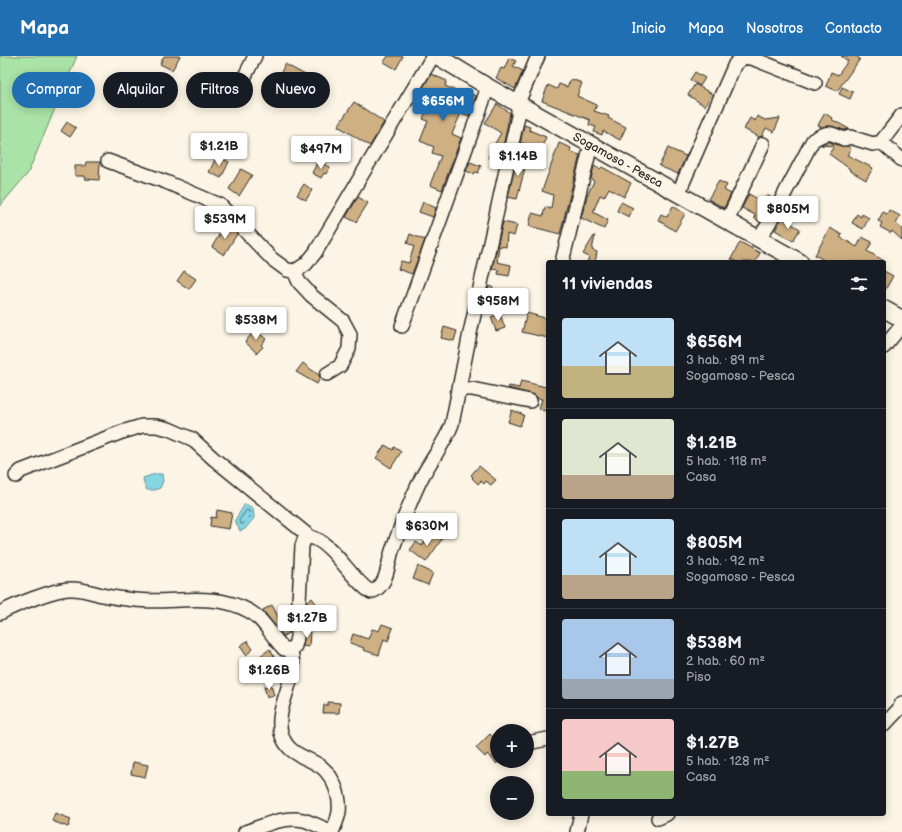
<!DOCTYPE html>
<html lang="es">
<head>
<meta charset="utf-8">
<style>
	body { margin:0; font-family:"Balsamiq Sans",sans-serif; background:#242831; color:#f1f3f6; height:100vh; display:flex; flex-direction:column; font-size:15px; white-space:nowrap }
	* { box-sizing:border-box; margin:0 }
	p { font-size:13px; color:#9ea1a6 }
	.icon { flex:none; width:22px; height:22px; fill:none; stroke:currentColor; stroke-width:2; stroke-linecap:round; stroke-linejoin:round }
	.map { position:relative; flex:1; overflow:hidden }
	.side { position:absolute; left:546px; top:204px; width:340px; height:556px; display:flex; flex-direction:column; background:#171b24; border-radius:4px; box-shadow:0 2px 10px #0003 }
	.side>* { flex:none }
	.banner { position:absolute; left:12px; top:16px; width:380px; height:36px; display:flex; gap:8px }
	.buttons { position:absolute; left:490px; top:668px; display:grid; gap:8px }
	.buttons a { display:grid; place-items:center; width:44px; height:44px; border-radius:50%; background:#171b24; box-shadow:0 2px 10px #0003; font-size:20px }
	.price { position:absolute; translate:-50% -34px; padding:0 9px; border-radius:4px; background:#fff; color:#222; font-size:13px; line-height:26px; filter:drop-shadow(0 1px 2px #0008) }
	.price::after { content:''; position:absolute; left:50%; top:24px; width:12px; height:9px; margin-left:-6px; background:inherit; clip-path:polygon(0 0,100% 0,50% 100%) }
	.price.active { background:#1f6fb2; color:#fff }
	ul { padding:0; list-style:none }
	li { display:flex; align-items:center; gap:12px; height:100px; padding:0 16px }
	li+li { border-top:1px solid #363941 }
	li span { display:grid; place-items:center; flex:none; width:112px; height:80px; border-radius:4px; color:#555 }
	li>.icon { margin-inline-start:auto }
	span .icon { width:48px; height:48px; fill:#fffc; stroke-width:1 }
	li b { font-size:17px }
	h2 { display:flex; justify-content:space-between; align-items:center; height:48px; padding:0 16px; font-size:17px }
	.pill { padding:0 14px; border-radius:18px; background:#171b24; box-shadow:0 2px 10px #0003; font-size:14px; line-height:36px }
	.pill.active { background:#1f6fb2; color:#fff }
	header { display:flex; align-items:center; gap:24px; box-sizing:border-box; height:56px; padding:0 20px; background:#1f6fb2; color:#fff }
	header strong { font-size:19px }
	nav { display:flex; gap:22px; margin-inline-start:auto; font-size:14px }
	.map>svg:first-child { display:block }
</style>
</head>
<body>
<header>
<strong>Mapa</strong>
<nav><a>Inicio</a><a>Mapa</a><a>Nosotros</a><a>Contacto</a></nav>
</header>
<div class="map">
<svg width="902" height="776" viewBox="0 0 902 776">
	<rect width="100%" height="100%" fill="#fcf5e5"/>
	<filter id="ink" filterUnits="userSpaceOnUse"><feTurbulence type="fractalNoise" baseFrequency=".025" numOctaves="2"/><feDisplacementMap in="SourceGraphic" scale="8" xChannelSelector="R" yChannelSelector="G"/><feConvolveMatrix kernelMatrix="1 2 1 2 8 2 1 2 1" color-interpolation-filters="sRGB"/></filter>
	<g filter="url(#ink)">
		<!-- green -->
		<path fill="#aae3a7" stroke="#6a8769" d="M0 0H77L28 117 0 150Z"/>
		<!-- water -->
		<path fill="#86d5e3" stroke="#629199" d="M155 418H162L163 425 160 432 154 434H147L144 428 143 422Z
			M245 448 253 452 254 462 245 473 240 475 235 464Z"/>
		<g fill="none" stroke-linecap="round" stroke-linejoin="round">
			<!-- shore -->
			<path stroke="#4f6f75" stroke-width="1" d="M247 454 249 455 250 461 242 469 239 465Z"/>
		</g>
		<!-- building -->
		<path fill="#cfb083" stroke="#2b2b2b" d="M164 0H180L172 14 160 8Z
			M388 0H403L396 13 384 6Z
			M841 0H856L860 3 837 35 826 30 831 16 838 19 848 5Z
			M509 2 516 5 513 10 523 15 515 33 496 22 501 12 504 13Z
			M285 8 309 21 302 35 278 23Z
			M695 16 705 22 700 30 690 24Z
			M431 18 447 25 445 30 468 40 469 37 476 40 469 60 461 57 452 78 461 82 442 134 430 129 441 100 432 97 434 91 420 85 428 65 423 63 426 55 414 47Z
			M571 23 582 27 577 40 597 49 594 55 609 60 608 62 626 71 620 84 603 75 602 79 594 76 596 71 589 69 590 64 542 45 548 29 557 33 559 28 567 31Z
			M695 28 712 38 705 50 688 39Z
			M842 31 853 36 850 43 839 38Z
			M354 46 384 66 370 90 338 70Z
			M497 48 510 57 500 105 488 102 490 96 501 77 485 67Z
			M825 57 832 62 831 63 849 73 844 74 832 70 821 71 818 69Z
			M757 60 765 64 780 62 774 76 766 72 762 80 759 81 744 73 750 62 755 65Z
			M67 66 76 72 70 81 61 75Z
			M524 69 530 71 529 74 546 81 540 95 522 87 518 99Z
			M829 86 841 90H848L851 93 847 99 873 112 866 124 849 114 850 113 829 98 834 90 821 89Z
			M559 87 571 92 570 96 580 99 560 178 529 170 532 157 543 160 545 151 551 153 553 139 542 135Z
			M668 92 686 100 678 118 659 110Z
			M518 99 527 104 517 143 508 141Z
			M217 100 229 106 221 122 209 116Z
			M318 105 330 111 326 118 324 117 321 122 312 117Z
			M86 106H100L99 124 85 123V120H75V110H85Z
			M470 106 481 110 478 117 475 116 474 118 466 115Z
			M594 110 600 113 602 111 631 127 624 141 609 132 604 141 600 139 593 156 608 164 604 173 581 162 587 140 594 125 591 123Z
			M241 113 252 119 239 140 229 133Z
			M719 125 727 129 724 134 731 138 724 152 708 143Z
			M304 128 312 134 306 144 297 139Z
			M749 138 763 146 767 139 773 143 760 166 754 162 755 159 742 152Z
			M358 141 368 147 356 166 346 161Z
			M423 146 436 152 433 161 419 156Z
			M621 146 633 152 629 161 617 155Z
			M673 150 685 158 675 175 658 164 661 158 667 161Z
			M889 154 900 160 896 168 902 173V184L892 175 891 177 880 171 882 167 878 165 883 156 887 158Z
			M857 158 861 161 862 158 869 162 863 173 852 167Z
			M782 162 800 173 793 185 775 174Z
			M503 166 517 169 514 180 507 178 506 191 499 190 497 206 511 209 509 220 498 218 499 214 492 213Z
			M226 167 237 178 224 199 212 191Z
			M830 172 842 179 840 181 857 191 862 181 872 186 867 195 886 206H827L815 199Z
			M410 178 425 184 412 218 398 213 401 205 409 207 414 190 407 187Z
			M594 180H595L592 194 597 196 595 206H587L589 201 583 198Z
			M740 186 760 197 755 206H737L731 203Z
			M184 215 196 223 189 233 177 225Z
			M884 215 893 220 884 236Z
			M489 230 493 231 492 235 501 236 517 242 514 248 496 243V245L486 243Z
			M527 257 548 263V282L522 276Z
			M500 258 505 272 496 275 491 261Z
			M444 271 457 275 454 285 441 282Z
			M255 274 266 283 261 289 263 291 257 297 245 286Z
			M303 307 309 312 319 319 320 322 317 328 296 316Z
			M521 325 546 331 548 329V356L539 353 542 343 537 342 535 339 508 332 509 330 519 332Z
			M512 354 524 359 520 370 508 366Z
			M385 389 393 394 394 391 401 396 391 412 376 402Z
			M479 410 496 424 491 429 486 425 484 428 481 425 478 428 472 422 473 421 471 419Z
			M217 454 232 457 229 473 210 470 211 461 216 462Z
			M432 475 442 483 426 506 410 494 416 486 422 490Z
			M418 510 433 517 428 529 413 523Z
			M312 542 321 554 308 564 306 556 310 553 307 549V546Z
			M272 549 283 570 287 568 289 577 283 580 265 557 263 554Z
			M382 568 393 572 388 585 384 583 379 599 363 594 364 592 350 587 353 578 368 583 372 573 379 575Z
			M305 576H310L309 591 303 590Z
			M247 585 253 593 246 599 240 590Z
			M270 593 274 601 265 608 260 600Z
			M271 611 276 620 267 626 261 618Z
			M271 629 274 639 267 641 264 631Z
			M328 646 340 647 339 657H323L324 649H328Z
			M490 678 497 685V708L487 698 485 701 476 692Z
			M133 706 148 709 145 721 131 718Z
			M55 757 71 763 68 771 52 765Z"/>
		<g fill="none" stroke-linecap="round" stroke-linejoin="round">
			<!-- minor casing -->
			<g stroke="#2b2b2b" stroke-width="16">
				<path id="minor" d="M242 26 255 0
					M881 86 902 104
					M108 105 166 126 220 149 272 203 287 214 294 215 300 212 306 208 315 197 433 0
					M678 138 735 8 744 1 754 3 815 27
					M727 165 763 88
					M758 183 768 169 813 84C829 75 828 76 844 83L850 81 873 88 881 86 902 59
					M562 206 591 89
					M294 215 299 226 312 240 343 265 350 278 349 293 340 310 327 318
					M402 270 488 31
					M884 291 902 269
					M457 338 464 333H472L530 345
					M16 420 21 415 122 376 142 370H156L169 373 192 383 214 403 310 481
					M0 557C15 549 52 534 69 533 80 532 91 536 102 539 112 541 124 543 135 544 173 548 214 535 249 555 264 563 272 581 284 593H290L295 590 297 581 302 490 304 484 310 481C332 485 351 524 371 536 389 530 387 507 393 492 402 468 410 444 422 421 432 402 445 387 452 368L470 277 518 60V47L538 0
					M290 593C301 621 274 649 281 677 287 697 301 699 317 708 332 716 341 739 339 756 338 763 335 769 332 776
					M884 669 899 653 902 647
					M527 687 548 683
					M658 762 667 758
					M245 776C263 770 283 760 303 764 312 766 322 772 332 776
					M577 776 581 758"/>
			</g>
			<!-- major casing -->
			<g stroke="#2b2b2b" stroke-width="19">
				<path id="major" d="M437 0 488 31 800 206
					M884 253 902 263"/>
			</g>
			<!-- minor -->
			<use href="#minor" stroke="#fcf5e5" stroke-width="13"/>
			<!-- major -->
			<use href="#major" stroke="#fcf5e5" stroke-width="16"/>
		</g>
	</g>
	<g text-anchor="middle" stroke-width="3.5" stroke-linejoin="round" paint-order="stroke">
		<!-- street labels -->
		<g font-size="12" fill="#2b2b2b" stroke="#fcf5e5">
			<text transform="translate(618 104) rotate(29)" y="4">Sogamoso - Pesca</text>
		</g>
	</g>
</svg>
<div class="buttons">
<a>+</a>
<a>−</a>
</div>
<b class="price active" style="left:443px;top:66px">$656M</b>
<b class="price" style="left:219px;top:111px">$1.21B</b>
<b class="price" style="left:321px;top:114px">$497M</b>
<b class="price" style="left:518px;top:121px">$1.14B</b>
<b class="price" style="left:788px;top:174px">$805M</b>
<b class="price" style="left:225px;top:184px">$539M</b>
<b class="price" style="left:498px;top:266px">$958M</b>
<b class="price" style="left:256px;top:285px">$538M</b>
<b class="price" style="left:427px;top:491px">$630M</b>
<b class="price" style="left:307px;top:583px">$1.27B</b>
<b class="price" style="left:269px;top:635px">$1.26B</b>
<div class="banner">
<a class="pill active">Comprar</a>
<a class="pill">Alquilar</a>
<a class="pill">Filtros</a>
<a class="pill">Nuevo</a>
</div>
<section class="side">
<h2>11 viviendas<svg class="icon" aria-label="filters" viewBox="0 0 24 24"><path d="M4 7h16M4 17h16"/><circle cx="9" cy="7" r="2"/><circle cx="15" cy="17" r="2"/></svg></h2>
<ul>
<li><span style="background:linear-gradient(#bfe0f5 60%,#c2b280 0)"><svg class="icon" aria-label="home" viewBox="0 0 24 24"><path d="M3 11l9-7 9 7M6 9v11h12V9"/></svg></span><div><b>$656M</b><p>3 hab. · 89 m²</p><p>Sogamoso - Pesca</p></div></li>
<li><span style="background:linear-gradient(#dfe7d0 70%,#b9a48a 0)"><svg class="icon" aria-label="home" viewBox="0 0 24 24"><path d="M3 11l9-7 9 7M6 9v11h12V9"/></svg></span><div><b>$1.21B</b><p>5 hab. · 118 m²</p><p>Casa</p></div></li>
<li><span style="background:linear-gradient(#bfe0f5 70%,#b9a48a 0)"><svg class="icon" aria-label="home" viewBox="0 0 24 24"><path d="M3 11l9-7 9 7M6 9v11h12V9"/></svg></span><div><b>$805M</b><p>3 hab. · 92 m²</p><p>Sogamoso - Pesca</p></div></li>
<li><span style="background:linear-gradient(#a9c7e8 75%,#9aa5b1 0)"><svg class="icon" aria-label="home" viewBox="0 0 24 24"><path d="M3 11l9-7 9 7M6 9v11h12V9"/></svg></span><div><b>$538M</b><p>2 hab. · 60 m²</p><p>Piso</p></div></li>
<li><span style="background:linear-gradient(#f6c9c9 65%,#8fb573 0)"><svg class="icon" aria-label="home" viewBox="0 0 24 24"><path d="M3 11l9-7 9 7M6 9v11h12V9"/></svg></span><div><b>$1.27B</b><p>5 hab. · 128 m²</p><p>Casa</p></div></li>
</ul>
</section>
</div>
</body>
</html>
